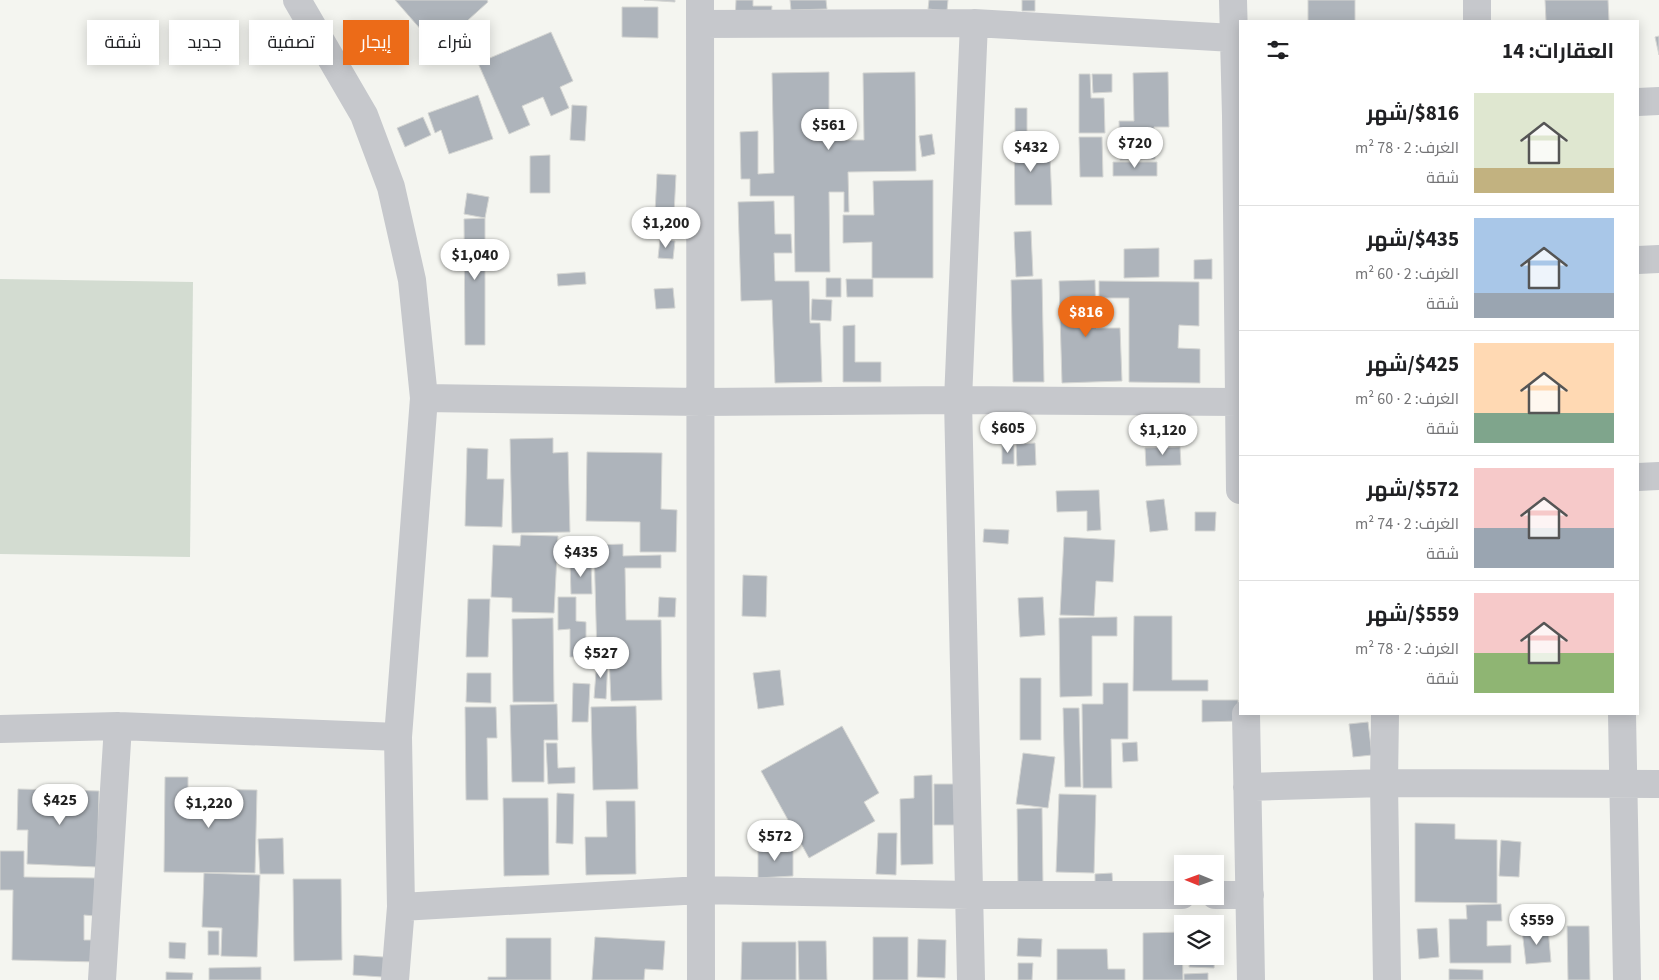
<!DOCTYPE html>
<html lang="ar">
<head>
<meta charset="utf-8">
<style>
	body { margin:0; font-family:"Source Sans 3",Cairo,sans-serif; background:#f2f2f2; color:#202124; direction:rtl; height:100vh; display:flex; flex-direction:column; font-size:19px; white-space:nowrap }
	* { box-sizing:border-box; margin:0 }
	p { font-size:16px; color:#757577 }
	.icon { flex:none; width:28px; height:28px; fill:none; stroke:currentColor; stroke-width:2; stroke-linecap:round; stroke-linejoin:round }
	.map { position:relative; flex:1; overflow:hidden; direction:ltr }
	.details { position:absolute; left:1239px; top:20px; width:400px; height:695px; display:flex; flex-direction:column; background:#fff; border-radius:0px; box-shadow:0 2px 12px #0003; direction:rtl }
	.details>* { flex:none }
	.banner { position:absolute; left:15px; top:20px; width:475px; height:45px; direction:rtl; display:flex; gap:10px }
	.needle { width:32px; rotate:271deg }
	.controls { position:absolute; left:1174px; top:855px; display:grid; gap:10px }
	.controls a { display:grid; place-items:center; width:50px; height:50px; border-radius:0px; background:#fff; box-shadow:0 2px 12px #0003; font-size:25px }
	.price { position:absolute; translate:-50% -42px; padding:0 11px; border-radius:18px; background:#fff; color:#222; font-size:16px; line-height:32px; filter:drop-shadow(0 1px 2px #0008) }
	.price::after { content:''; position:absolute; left:50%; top:30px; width:15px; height:11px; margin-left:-8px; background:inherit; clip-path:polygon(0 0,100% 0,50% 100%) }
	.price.on { background:#ec6b18; color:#fff }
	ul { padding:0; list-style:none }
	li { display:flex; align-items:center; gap:15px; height:125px; padding:0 25px }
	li+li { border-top:1px solid #e0e0e0 }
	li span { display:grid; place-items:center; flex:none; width:140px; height:100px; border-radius:0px; color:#555 }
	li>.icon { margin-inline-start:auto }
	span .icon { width:60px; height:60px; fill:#fffc; stroke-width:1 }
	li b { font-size:21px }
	h2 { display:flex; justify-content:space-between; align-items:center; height:60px; padding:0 25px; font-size:21px }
	.pill { padding:0 18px; border-radius:0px; background:#fff; box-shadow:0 2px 12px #0003; font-size:18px; line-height:45px }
	.pill.on { background:#ec6b18; color:#fff }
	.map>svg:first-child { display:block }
</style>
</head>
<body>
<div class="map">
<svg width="1659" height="980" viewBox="0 0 1659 980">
	<rect width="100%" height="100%" fill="#f4f5f0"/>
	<!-- green -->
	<path fill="#d3dcd1" d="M0 279 193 282 190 557 0 554Z"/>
	<!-- building -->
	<path fill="#aeb4bb" stroke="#d5d6d3" d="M395 0H487L488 2 437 48Z
		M644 0H675V2Z
		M736 0H753V6H772L771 23 735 22Z
		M790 0H826L827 9 791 10Z
		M929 0H948L947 11 928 9Z
		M1022 0H1035V11H1022Z
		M1308 0H1355V21H1308Z
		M1545 0H1608L1609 21H1546Z
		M622 7H658V38L622 37Z
		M551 32 573 81 560 87 569 108 551 116 543 97 522 106 530 125 509 134 478 63Z
		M1659 36V55L1655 37Z
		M829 72V116H832V140H864L863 73 915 72 916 171 848 172 849 212H844V192H829L830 272H795L794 196H750V179H741L740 132 758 131V174L774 173 772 73Z
		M1168 72 1169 127H1154L1155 159 1120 160 1119 121H1134L1133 73Z
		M1079 74H1090L1091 98H1104L1105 133H1079Z
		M1092 74H1112V92L1093 93Z
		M478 95 493 139 449 154 441 130 435 133 428 113Z
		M572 105 587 106 585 141 570 140Z
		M1015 108H1027V132H1015Z
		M423 117 431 135 405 147 397 128Z
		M932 134 935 154 922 157 919 136Z
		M1014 134H1036L1037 156H1050L1052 205H1015Z
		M1079 137H1102L1103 177H1080Z
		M550 155V193H530V156Z
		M1113 162H1157V176H1113Z
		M657 174 676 175 674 214 655 213Z
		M933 180V278H872V242L843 243V215H874L873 181Z
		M467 193 489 197 485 218 464 214Z
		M774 201 775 234H791L792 253H774L775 281H809L810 323H820L822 382 775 383 772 300 741 301 738 202Z
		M485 218V345H465L464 219Z
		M1031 231 1033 276 1016 277 1014 232Z
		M660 239 675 241 673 259 658 258Z
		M1159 248V277L1124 278V249Z
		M1212 259V279H1194V260Z
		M585 272 586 284 558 286 557 274Z
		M826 278H841V297H826Z
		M846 279H873V297H847Z
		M1042 279 1044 382H1013L1011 280Z
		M1095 280 1096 328H1120L1122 381 1062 383 1059 281Z
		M1099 281 1199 282V326L1179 325 1178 348 1200 349V383L1129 382V298H1099Z
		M673 288 675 308 656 309 654 289Z
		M812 299 832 300 831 321 811 320Z
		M855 325V362H881V382H843V326Z
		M553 438V453L568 452 570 532 512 533 510 439Z
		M1035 443 1036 465 1017 466 1016 444Z
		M1002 445H1014V464H1002Z
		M1180 447 1181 465 1146 466 1145 448Z
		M467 448 488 449 487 479H504L502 527 465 526Z
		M587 452 662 453 661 509 677 510 676 552H640V522L586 521Z
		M1099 490 1101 530 1087 531V511L1057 512 1056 491Z
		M1164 499 1168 530 1150 532 1146 501Z
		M1195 512H1216L1215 531H1195Z
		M984 529 1009 530 1008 544 983 542Z
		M521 535 558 536 554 613 512 612V598L491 597 493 545 520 546Z
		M1064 537 1115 540 1113 582 1096 581 1094 616 1060 615Z
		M623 544V556L661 555V568H625L626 620H661L662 700 611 701 609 656H597L594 545Z
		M570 562H591L592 594H571Z
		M743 575 767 576 766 617 742 616Z
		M558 597H576V621L586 622V657H570V629L558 630Z
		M659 597 676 598 675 617H658Z
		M1043 597 1045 635 1020 637 1018 598Z
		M468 599H490L488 657H466Z
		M1134 616H1172V680H1208V691H1133Z
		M1117 617V636H1092V696L1060 697 1059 618Z
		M553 618 554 702H513L512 619Z
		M597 659 608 660 606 699 594 698Z
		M780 670 784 705 758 709 753 673Z
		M467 673H491V703L466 702Z
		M1020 678H1041V740H1020Z
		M573 683 590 684 588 722H572Z
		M1103 683H1128V739H1111L1112 788H1083L1082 704H1103Z
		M1202 700H1238V721L1202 722Z
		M557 704 558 740H544V782H512L510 705Z
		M636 706 638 789 593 790 591 707Z
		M465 707H496L497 738H487L488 800H466Z
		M1063 708H1079L1081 787H1065Z
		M1368 722 1372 755 1353 757 1349 724Z
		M842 726 879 793 864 802 875 821 809 858 761 771Z
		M1137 742 1138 761 1123 762 1122 743Z
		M546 743H557L558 768 575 767V783L548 784Z
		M1023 753 1055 757 1048 808 1016 804Z
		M932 775 933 864 901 865 900 799 914 798V776Z
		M165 777H188V789L257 790 255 873 164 872Z
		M934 784H960V825H934Z
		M18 789 99 791 97 867 27 864 28 830H17Z
		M557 793 574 794 573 844 556 843Z
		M1059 794 1096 795 1094 873 1056 872Z
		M503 798H548L549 875 504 876Z
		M606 801H635L636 874 586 875 585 837H607Z
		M1042 808 1043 887 1018 888 1017 809Z
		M1415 823 1455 824V839L1497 840V903L1415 902Z
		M878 833H897L896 875 876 874Z
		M283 838 284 874H260L258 839Z
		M1501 840 1521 842 1519 877 1499 876Z
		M793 847V876L758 878V848Z
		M0 851H24V877L95 878V916L84 915V940H99L98 962 12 960 13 890H0Z
		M204 873 260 875 257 957 221 956 222 928 202 927Z
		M1112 873 1113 890H1095V874Z
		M293 879H341L342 960 294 961Z
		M1501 904 1502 921H1487V946L1511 945V963H1450L1449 919H1467L1466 905Z
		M1567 926H1589L1590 980H1568Z
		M1437 928 1439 957 1419 959 1417 929Z
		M1548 928 1551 962 1526 964 1522 930Z
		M208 931H219V955H208Z
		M1182 932 1183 980H1143V933Z
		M595 937 665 941 663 970 645 969 644 980H592Z
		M873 937H908V980H873Z
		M506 938H551V980H488V977H506Z
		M1018 938 1042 939 1041 957 1017 956Z
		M918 939 946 940 945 978 917 977Z
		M798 941H826L827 980H799Z
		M169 942 186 943 185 959 169 958Z
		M742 942H796V980H741Z
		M1057 949H1107L1108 969H1125V980H1057Z
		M354 955 398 958 397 978 353 975Z
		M1190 956H1215L1214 968 1189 967Z
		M1018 963H1033L1032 980H1018Z
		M261 967V980H209V968Z
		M1449 969 1483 970V980H1449Z
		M166 972 193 973 192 980H166Z
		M1208 973V980H1184V974Z"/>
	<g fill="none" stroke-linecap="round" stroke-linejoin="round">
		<!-- minor -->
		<path stroke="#c6c8cc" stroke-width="28" d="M297 0 364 115 391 187 412 280 424 398 398 737 401 907 395 980
			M700 0 701 980
			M1233 0 1236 116 1240 490
			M1477 0V21
			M701 24 974 23 1233 38
			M1638 102 1659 101
			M1638 260 1659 259
			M424 398 701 402 958 400 1239 402
			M1638 477 1659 476
			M1246 714 1251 980
			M1385 714 1384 783 1387 980
			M1622 714 1627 980
			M0 729 118 726 398 737
			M1247 787 1384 783 1659 784
			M1215 895H1250
			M401 907 701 890 969 895H1182
			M102 980 118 726
			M971 980 958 400 974 23"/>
	</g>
</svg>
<div class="controls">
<a><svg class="needle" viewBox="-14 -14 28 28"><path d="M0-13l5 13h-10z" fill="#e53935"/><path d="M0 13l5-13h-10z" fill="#757577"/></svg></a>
<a><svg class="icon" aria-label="layers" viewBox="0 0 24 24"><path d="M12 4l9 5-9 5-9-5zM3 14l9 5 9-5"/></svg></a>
</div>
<b class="price" style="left:829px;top:151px">$561</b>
<b class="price" style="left:1135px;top:169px">$720</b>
<b class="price" style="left:1031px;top:173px">$432</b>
<b class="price" style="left:666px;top:249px">$1,200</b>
<b class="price" style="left:475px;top:281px">$1,040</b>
<b class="price on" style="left:1086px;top:338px">$816</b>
<b class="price" style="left:1008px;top:454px">$605</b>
<b class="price" style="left:1163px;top:456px">$1,120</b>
<b class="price" style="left:581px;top:578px">$435</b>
<b class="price" style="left:601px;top:679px">$527</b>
<b class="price" style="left:60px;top:826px">$425</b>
<b class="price" style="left:209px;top:829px">$1,220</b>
<b class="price" style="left:775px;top:862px">$572</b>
<b class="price" style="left:1537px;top:946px">$559</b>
<div class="banner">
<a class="pill">شراء</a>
<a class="pill on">إيجار</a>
<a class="pill">تصفية</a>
<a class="pill">جديد</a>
<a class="pill">شقة</a>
</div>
<section class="details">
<h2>العقارات: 14<svg class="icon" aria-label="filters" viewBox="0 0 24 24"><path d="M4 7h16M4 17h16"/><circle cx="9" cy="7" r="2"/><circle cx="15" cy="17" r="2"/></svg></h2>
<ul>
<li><span style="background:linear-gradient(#dfe7d0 75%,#c2b280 0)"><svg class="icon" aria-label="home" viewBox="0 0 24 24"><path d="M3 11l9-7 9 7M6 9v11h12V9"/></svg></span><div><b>$816/شهر</b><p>الغرف: 2 · 78 m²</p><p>شقة</p></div></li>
<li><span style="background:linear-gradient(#a9c7e8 75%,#9aa5b1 0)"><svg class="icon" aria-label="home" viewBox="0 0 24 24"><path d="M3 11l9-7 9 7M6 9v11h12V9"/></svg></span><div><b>$435/شهر</b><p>الغرف: 2 · 60 m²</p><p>شقة</p></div></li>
<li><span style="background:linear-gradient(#ffd9b3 70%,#7fa58c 0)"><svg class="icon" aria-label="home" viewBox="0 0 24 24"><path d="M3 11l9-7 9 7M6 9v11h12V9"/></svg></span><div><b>$425/شهر</b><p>الغرف: 2 · 60 m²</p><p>شقة</p></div></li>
<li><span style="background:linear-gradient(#f6c9c9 60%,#9aa5b1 0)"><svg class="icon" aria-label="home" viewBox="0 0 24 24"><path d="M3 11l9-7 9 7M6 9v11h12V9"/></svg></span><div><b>$572/شهر</b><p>الغرف: 2 · 74 m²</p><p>شقة</p></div></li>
<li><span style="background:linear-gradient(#f6c9c9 60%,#8fb573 0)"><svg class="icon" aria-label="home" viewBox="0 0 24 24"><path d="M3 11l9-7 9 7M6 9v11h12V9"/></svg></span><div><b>$559/شهر</b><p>الغرف: 2 · 78 m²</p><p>شقة</p></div></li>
</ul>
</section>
</div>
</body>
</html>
